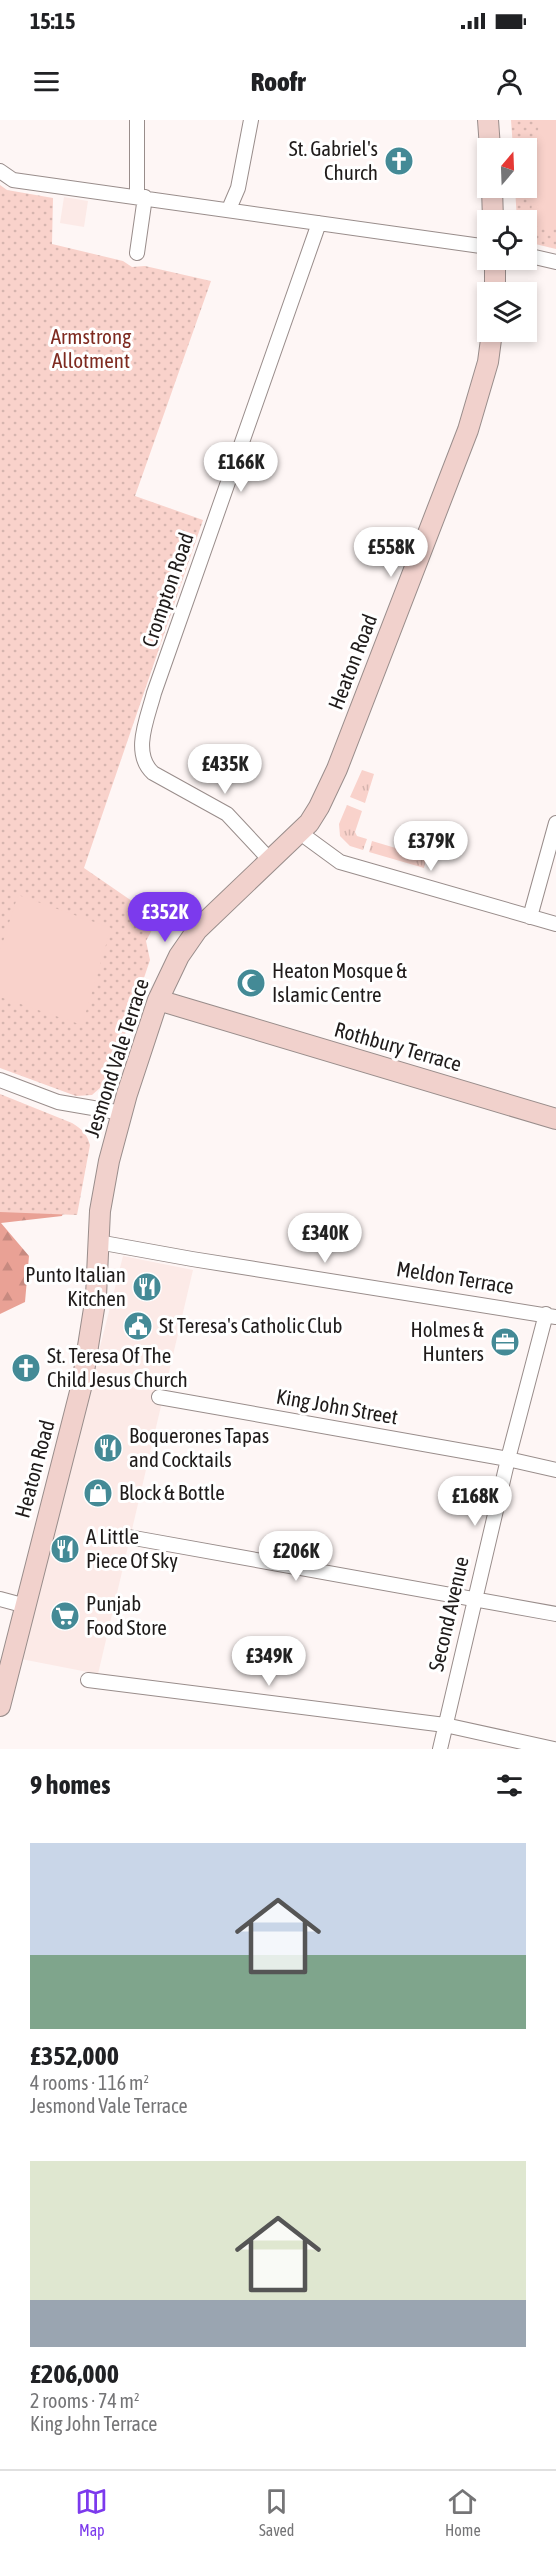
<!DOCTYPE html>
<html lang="en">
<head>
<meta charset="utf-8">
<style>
	body { margin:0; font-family:"Asap Condensed",sans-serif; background:#f2f2f2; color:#202124; height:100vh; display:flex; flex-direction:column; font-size:22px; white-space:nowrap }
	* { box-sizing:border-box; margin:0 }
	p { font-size:20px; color:#757577 }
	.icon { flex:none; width:33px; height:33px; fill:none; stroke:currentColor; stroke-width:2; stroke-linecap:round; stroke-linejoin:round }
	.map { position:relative; height:1629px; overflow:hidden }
	.panel { display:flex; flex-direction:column; background:#fff; flex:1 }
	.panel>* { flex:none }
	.needle { width:39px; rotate:19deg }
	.tools { position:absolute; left:477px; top:18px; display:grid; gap:12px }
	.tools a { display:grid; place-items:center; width:60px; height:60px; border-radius:0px; background:#fff; box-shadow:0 3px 9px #0003; font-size:30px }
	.price { position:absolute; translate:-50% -51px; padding:0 14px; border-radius:21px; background:#fff; color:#222; font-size:20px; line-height:39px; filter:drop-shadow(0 2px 3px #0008) }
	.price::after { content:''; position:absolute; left:50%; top:36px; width:18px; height:14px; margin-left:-9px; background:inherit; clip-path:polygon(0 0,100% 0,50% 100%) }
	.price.active { background:#7c3aed; color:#fff }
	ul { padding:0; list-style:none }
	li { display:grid; align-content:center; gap:12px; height:318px; padding:0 30px }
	li span { display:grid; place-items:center; height:186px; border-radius:0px; color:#555 }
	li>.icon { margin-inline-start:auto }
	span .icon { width:108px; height:108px; fill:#fffc; stroke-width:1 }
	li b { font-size:26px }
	h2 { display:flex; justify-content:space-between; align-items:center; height:72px; padding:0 30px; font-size:26px }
	.status { display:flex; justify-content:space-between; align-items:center; height:42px; padding:0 30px; background:#fff; direction:ltr }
	.status svg { height:16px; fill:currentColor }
	header { display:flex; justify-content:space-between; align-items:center; height:78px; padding:0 30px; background:#fff; font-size:27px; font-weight:800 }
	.tab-bar { display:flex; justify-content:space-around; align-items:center; height:84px; border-top:2px solid #e0e0e0; background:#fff; font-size:16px; color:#757577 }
	.tab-bar a { display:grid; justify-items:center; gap:3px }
	.tab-bar .active { color:#7c3aed }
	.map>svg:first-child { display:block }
</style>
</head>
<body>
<div class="status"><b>15:15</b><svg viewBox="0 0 49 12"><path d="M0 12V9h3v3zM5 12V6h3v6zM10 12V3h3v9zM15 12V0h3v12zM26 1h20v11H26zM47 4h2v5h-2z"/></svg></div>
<header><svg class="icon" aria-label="menu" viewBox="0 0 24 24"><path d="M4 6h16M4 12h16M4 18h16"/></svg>Roofr<svg class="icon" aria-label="person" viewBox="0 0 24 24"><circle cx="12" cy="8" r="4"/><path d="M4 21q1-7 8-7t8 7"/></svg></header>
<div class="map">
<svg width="556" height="1629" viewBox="0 0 556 1629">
	<defs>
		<pattern id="grass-tufts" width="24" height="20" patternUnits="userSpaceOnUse" patternTransform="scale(1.5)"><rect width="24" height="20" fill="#f9d2cb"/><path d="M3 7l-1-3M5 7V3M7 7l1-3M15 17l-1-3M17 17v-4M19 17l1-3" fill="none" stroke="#d5b4ae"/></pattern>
		<pattern id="forest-firs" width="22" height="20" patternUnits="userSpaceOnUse" patternTransform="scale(1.5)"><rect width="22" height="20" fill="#e9a195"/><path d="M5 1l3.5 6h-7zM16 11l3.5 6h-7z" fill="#c78a80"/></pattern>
		<pattern id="park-dots" width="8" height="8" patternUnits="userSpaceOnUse" patternTransform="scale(1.5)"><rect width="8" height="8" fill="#f9d2cb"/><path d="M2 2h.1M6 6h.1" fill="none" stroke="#d5b4ae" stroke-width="1.8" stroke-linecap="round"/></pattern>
	</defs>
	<rect width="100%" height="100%" fill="#fef6f5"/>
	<!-- built -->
	<path fill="#fceae7" d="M64 77 88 81 84 107 60 103Z
		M123 1136 193 1150 98 1554 21 1539Z"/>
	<!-- grass -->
	<path fill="url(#grass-tufts)" d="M362 650 374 654 365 683 350 677Z
		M347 685 362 691 355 712 357 716 367 719 363 730 350 726 340 716 339 704Z
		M372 721 426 737 424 748 369 732Z"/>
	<!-- forest -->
	<path fill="url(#forest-firs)" d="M0 1062 72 1065 62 1096 1 1103 29 1136 25 1182 0 1194Z"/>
	<!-- park -->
	<path fill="url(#park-dots)" d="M511 0H556V129L527 122 526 100H517L515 68H526V28H513Z
		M0 65 7 70 53 78 52 124 123 141 132 147 145 146 211 161 135 376 203 400 84 748 158 799 146 821 150 840 110 959 92 975 76 976 0 948Z
		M0 974 72 1003C82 1009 87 1014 90 1025L77 1095 0 1092Z"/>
	<!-- pitch -->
	<path fill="#f9d2cb" d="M539 0H556V108L530 106Z
		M18 775 111 808 82 905 0 877V831Z"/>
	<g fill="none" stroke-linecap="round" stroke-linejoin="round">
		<!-- street casing -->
		<g stroke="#998d8b" stroke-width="16">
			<path id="street" d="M0 51 13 60 488 127
				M137 76V0
				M229 89 238 68 251 0
				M137 133 145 77
				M526 135 556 142
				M299 712 340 742 556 804
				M269 739 227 694 153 653C131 633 148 597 154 573L319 103
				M530 797 556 703
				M0 960 58 982 122 993
				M98 1122 192 1139 556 1197
				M159 1277 508 1339 556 1350
				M123 1416 556 1494
				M0 1479 26 1486
				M88 1560 445 1605 554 1629
				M440 1629 508 1339 546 1194"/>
		</g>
		<!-- secondary casing -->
		<g stroke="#998d8b" stroke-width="22">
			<path id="secondary" d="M488 0 490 28
				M492 68 493 100
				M495 172V140
				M158 880 556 999
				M0 1586 82 1264 96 1176 100 1091 109 1041 127 974 158 880 179 836 197 810 309 703 319 687 337 649 468 310 488 242 492 212"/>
		</g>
		<!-- street -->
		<use href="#street" stroke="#fff" stroke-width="14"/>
		<!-- secondary -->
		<use href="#secondary" stroke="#f1d1cc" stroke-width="20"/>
	</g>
	<!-- icons -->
	<defs>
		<g id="church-disc" transform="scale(1.5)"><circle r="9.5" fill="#448a96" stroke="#fff"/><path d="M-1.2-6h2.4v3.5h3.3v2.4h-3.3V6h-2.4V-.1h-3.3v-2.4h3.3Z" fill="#fff"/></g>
		<g id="mosque-disc" transform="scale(1.5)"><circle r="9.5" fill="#448a96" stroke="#fff"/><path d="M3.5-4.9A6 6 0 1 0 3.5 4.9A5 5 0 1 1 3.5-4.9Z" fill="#fff"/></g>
		<g id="restaurant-disc" transform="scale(1.5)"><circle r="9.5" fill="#448a96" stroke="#fff"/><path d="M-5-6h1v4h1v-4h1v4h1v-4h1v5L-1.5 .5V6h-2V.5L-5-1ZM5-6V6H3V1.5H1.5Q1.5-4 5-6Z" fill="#fff"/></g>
		<g id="civic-disc" transform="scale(1.5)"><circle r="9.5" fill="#448a96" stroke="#fff"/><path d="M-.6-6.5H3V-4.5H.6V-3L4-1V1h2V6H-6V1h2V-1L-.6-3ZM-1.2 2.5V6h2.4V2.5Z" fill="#fff"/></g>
		<g id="office-disc" transform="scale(1.5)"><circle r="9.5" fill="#448a96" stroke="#fff"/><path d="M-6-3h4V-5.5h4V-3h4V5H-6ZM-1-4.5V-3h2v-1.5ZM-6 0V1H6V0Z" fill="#fff"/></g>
		<g id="shop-disc" transform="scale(1.5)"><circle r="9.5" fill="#448a96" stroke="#fff"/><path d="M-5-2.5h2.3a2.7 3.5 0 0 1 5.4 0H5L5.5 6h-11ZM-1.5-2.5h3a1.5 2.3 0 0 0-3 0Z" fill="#fff"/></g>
		<g id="supermarket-disc" transform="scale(1.5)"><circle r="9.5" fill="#448a96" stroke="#fff"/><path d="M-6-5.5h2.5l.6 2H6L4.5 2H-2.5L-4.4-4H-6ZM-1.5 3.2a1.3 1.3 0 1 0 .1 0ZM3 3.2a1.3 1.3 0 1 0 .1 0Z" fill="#fff"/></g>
	</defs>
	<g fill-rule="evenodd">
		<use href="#church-disc" x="399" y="41"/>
		<use href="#mosque-disc" x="251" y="863"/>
		<use href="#restaurant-disc" x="147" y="1167"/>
		<use href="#civic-disc" x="138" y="1206"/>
		<use href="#office-disc" x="505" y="1222"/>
		<use href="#church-disc" x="26" y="1248"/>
		<use href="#restaurant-disc" x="108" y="1328"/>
		<use href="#shop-disc" x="98" y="1373"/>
		<use href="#restaurant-disc" x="65" y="1429"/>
		<use href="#supermarket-disc" x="65" y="1496"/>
	</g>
	<g text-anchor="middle" stroke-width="6" stroke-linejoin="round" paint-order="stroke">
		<!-- poi labels -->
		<g font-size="21" fill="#1f1b1a" stroke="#fff" text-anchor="start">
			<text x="378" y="36" text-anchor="end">St. Gabriel's<tspan x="378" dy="24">Church</tspan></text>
			<text x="272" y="858">Heaton Mosque &amp;<tspan x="272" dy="24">Islamic Centre</tspan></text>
			<text x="126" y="1162" text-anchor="end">Punto Italian<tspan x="126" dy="24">Kitchen</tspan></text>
			<text x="159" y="1213">St Teresa's Catholic Club</text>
			<text x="484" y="1217" text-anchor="end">Holmes &amp;<tspan x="484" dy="24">Hunters</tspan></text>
			<text x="47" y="1243">St. Teresa Of The<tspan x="47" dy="24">Child Jesus Church</tspan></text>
			<text x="129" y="1323">Boquerones Tapas<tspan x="129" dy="24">and Cocktails</tspan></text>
			<text x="119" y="1380">Block &amp; Bottle</text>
			<text x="86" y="1424">A Little<tspan x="86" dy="24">Piece Of Sky</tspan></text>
			<text x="86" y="1491">Punjab<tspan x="86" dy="24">Food Store</tspan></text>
		</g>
		<!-- park labels -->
		<g font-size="21" fill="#7e2a20" stroke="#fff">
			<text x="91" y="224">Armstrong<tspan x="91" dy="24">Allotment</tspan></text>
		</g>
		<!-- street labels -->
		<g font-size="21" fill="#1f1b1a" stroke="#fff">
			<text transform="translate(168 470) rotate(-71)" y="7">Crompton Road</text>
			<text transform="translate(353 542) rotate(-69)" y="7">Heaton Road</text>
			<text transform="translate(398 927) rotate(16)" y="7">Rothbury Terrace</text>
			<text transform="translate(117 938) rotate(-72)" y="7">Jesmond Vale Terrace</text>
			<text transform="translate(455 1158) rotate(9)" y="7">Meldon Terrace</text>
			<text transform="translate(337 1287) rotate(10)" y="7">King John Street</text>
			<text transform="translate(35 1349) rotate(-75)" y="7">Heaton Road</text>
			<text transform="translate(449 1494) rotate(-77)" y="7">Second Avenue</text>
		</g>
	</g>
</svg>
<div class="tools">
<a><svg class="needle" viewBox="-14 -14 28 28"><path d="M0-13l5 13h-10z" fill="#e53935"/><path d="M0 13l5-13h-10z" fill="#757577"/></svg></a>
<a><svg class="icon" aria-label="locate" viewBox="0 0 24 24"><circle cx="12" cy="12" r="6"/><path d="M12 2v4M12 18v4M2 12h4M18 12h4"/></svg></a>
<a><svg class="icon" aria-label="layers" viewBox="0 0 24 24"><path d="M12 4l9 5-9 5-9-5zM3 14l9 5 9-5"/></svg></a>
</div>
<b class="price" style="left:241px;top:373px">£166K</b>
<b class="price" style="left:391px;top:458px">£558K</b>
<b class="price" style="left:225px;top:675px">£435K</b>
<b class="price" style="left:431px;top:752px">£379K</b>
<b class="price active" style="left:165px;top:823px">£352K</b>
<b class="price" style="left:325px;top:1144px">£340K</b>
<b class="price" style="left:475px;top:1407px">£168K</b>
<b class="price" style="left:296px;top:1462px">£206K</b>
<b class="price" style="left:269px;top:1567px">£349K</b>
</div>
<section class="panel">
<h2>9 homes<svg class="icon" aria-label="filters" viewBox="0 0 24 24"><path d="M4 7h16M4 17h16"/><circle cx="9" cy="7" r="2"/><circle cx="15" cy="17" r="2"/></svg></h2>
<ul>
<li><span style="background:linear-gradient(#c9d6e8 60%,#7fa58c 0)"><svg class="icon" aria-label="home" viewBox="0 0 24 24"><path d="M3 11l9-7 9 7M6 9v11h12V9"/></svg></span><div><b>£352,000</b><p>4 rooms · 116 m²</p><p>Jesmond Vale Terrace</p></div></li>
<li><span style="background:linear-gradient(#dfe7d0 75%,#9aa5b1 0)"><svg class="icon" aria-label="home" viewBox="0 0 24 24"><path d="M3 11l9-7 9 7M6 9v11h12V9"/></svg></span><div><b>£206,000</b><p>2 rooms · 74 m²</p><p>King John Terrace</p></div></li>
</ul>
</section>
<nav class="tab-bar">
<a class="active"><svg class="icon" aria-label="map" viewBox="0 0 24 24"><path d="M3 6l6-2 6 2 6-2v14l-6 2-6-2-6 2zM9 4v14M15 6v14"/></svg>Map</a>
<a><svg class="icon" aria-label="saved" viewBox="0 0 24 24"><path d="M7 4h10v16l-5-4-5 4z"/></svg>Saved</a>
<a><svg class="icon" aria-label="home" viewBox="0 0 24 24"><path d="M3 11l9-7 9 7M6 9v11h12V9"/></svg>Home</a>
</nav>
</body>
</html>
